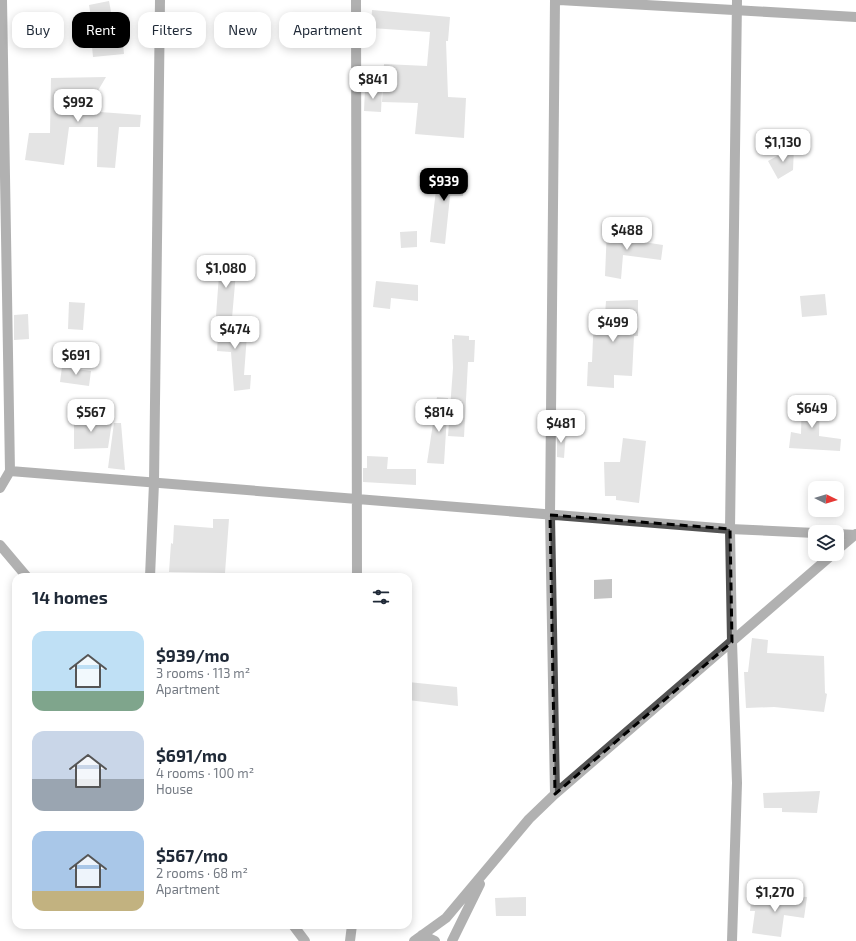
<!DOCTYPE html>
<html lang="en">
<head>
<meta charset="utf-8">
<style>
	body { margin:0; font-family:"Exo 2",sans-serif; background:#f6f6f7; color:#1f2937; height:100vh; display:flex; flex-direction:column; font-size:15px; white-space:nowrap }
	* { box-sizing:border-box; margin:0 }
	p { font-size:13px; color:#747a83 }
	.icon { flex:none; width:22px; height:22px; fill:none; stroke:currentColor; stroke-width:2; stroke-linecap:round; stroke-linejoin:round }
	.map { position:relative; flex:1; overflow:hidden }
	.details { position:absolute; left:12px; top:573px; width:400px; height:356px; display:flex; flex-direction:column; background:#fff; border-radius:12px; box-shadow:0 2px 10px #0003 }
	.details>* { flex:none }
	.guide { position:absolute; left:12px; top:12px; width:400px; height:36px; display:flex; gap:8px }
	.needle { width:26px; rotate:95deg }
	.fabs { position:absolute; left:808px; top:481px; display:grid; gap:8px }
	.fabs a { display:grid; place-items:center; width:36px; height:36px; border-radius:8px; background:#fff; box-shadow:0 2px 10px #0003; font-size:20px }
	.price { position:absolute; translate:-50% -34px; padding:0 9px; border-radius:8px; background:#fff; color:#222; font-size:13px; line-height:26px; filter:drop-shadow(0 1px 2px #0008) }
	.price::after { content:''; position:absolute; left:50%; top:24px; width:12px; height:9px; margin-left:-6px; background:inherit; clip-path:polygon(0 0,100% 0,50% 100%) }
	.price.active { background:#000; color:#fff }
	ul { padding:0; list-style:none }
	li { display:flex; align-items:center; gap:12px; height:100px; padding:0 20px }
	li span { display:grid; place-items:center; flex:none; width:112px; height:80px; border-radius:12px; color:#555 }
	li>.icon { margin-inline-start:auto }
	span .icon { width:48px; height:48px; fill:#fffc; stroke-width:1 }
	li b { font-size:17px }
	h2 { display:flex; justify-content:space-between; align-items:center; height:48px; padding:0 20px; font-size:17px }
	.tag { padding:0 14px; border-radius:12px; background:#fff; box-shadow:0 2px 10px #0003; font-size:14px; line-height:36px }
	.tag.active { background:#000; color:#fff }
	.map>svg:first-child { display:block }
</style>
</head>
<body>
<div class="map">
<svg width="856" height="941" viewBox="0 0 856 941">
	<rect width="100%" height="100%" fill="#fff"/>
	<!-- building -->
	<path fill="#c3c3c3" d="M109 1 115 33 122 32 124 54 93 57 91 36 94 35 89 5Z
		M372 10 450 17 448 41H446L448 97 466 98 464 138 415 134 418 103 382 102 384 64 427 66 430 32 371 28Z
		M106 77 86 111 141 115 140 127H119L115 168 97 167 98 127H69L64 165 25 160 29 133H50L51 78Z
		M365 89 382 90 381 112 364 111Z
		M794 147 793 170 778 179 768 161Z
		M433 171 463 175V196H450L445 244 430 242 436 190 430 189Z
		M607 228 638 238 637 241 663 245 661 260 623 255 621 279 605 276Z
		M417 231V247L401 248 400 232Z
		M220 261H237L232 318 216 316Z
		M376 281 418 285V301L391 298 390 309 373 307Z
		M825 294 827 315 802 317 800 296Z
		M638 300V336H634L632 376 614 375V388L587 386 588 362H592L594 315H605L606 301Z
		M69 302 85 303 83 330 68 329Z
		M28 314 29 339 14 340V315Z
		M219 320 248 321 244 375H251L250 389 234 391 231 352 217 351Z
		M454 335 469 336V340H475L474 362H468L464 437 448 436 453 368 452 339H454Z
		M62 367 91 371 89 386 60 382Z
		M802 395 820 396 819 436 841 439 840 451 789 448 791 432 801 434Z
		M437 397 448 398 444 464 427 463Z
		M74 416 112 422 108 448 74 449Z
		M114 423H121L125 470 108 468Z
		M557 431H566L564 458 557 457Z
		M623 438 646 441 639 503 616 500V496H605L604 462H620Z
		M367 456 388 457 387 469H416V485L363 482V468H367Z
		M213 519H229L225 573 169 572 171 543 173 544 174 525 213 528Z
		M612 579V598L594 599V580Z
		M752 638 768 640 767 653 824 656 825 693 827 694 824 712 774 707 746 708 744 672H748Z
		M408 682 457 687 458 706 408 700Z
		M820 791 817 813 782 812V808H764L763 793Z
		M752 894 790 899V896L807 897 804 918 784 915 781 937 752 933 755 911H750Z
		M526 897V916H496L495 898Z"/>
	<g fill="none" stroke-linecap="round" stroke-linejoin="round">
		<!-- minor -->
		<path stroke="#535353" stroke-width="10" d="M356 0 357 577
			M559 0 856 17
			M10 471 730 529 815 533
			M0 488 10 471 2 0
			M837 534 856 535
			M0 545 27 577
			M837 550 856 534
			M150 577 154 483 160 0
			M555 794 550 515 555 0
			M293 925 305 941
			M422 935 435 941
			M350 941 352 925
			M414 941 446 918 529 819 555 794 833 554
			M452 941 480 884
			M732 941 737 783 732 642 730 529 737 0"/>
	</g>
	<!-- marked area -->
	<path d="M0 0H856V941H0ZM550 515 730 529 732 642 555 794Z" fill="#fff" fill-opacity=".55" fill-rule="evenodd"/>
	<path fill="none" stroke="#000" stroke-width="3" stroke-dasharray="8 5" stroke-linejoin="round" d="M550 515 730 529 732 642 555 794Z"/>
</svg>
<div class="fabs">
<a><svg class="needle" viewBox="-14 -14 28 28"><path d="M0-13l5 13h-10z" fill="#e53935"/><path d="M0 13l5-13h-10z" fill="#747a83"/></svg></a>
<a><svg class="icon" aria-label="layers" viewBox="0 0 24 24"><path d="M12 4l9 5-9 5-9-5zM3 14l9 5 9-5"/></svg></a>
</div>
<b class="price" style="left:373px;top:100px">$841</b>
<b class="price" style="left:78px;top:123px">$992</b>
<b class="price" style="left:783px;top:163px">$1,130</b>
<b class="price active" style="left:444px;top:202px">$939</b>
<b class="price" style="left:627px;top:251px">$488</b>
<b class="price" style="left:226px;top:289px">$1,080</b>
<b class="price" style="left:613px;top:343px">$499</b>
<b class="price" style="left:235px;top:350px">$474</b>
<b class="price" style="left:76px;top:376px">$691</b>
<b class="price" style="left:812px;top:429px">$649</b>
<b class="price" style="left:91px;top:433px">$567</b>
<b class="price" style="left:439px;top:433px">$814</b>
<b class="price" style="left:561px;top:444px">$481</b>
<b class="price" style="left:775px;top:913px">$1,270</b>
<div class="guide">
<a class="tag">Buy</a>
<a class="tag active">Rent</a>
<a class="tag">Filters</a>
<a class="tag">New</a>
<a class="tag">Apartment</a>
</div>
<section class="details">
<h2>14 homes<svg class="icon" aria-label="filters" viewBox="0 0 24 24"><path d="M4 7h16M4 17h16"/><circle cx="9" cy="7" r="2"/><circle cx="15" cy="17" r="2"/></svg></h2>
<ul>
<li><span style="background:linear-gradient(#bfe0f5 75%,#7fa58c 0)"><svg class="icon" aria-label="home" viewBox="0 0 24 24"><path d="M3 11l9-7 9 7M6 9v11h12V9"/></svg></span><div><b>$939/mo</b><p>3 rooms · 113 m²</p><p>Apartment</p></div></li>
<li><span style="background:linear-gradient(#c9d6e8 60%,#9aa5b1 0)"><svg class="icon" aria-label="home" viewBox="0 0 24 24"><path d="M3 11l9-7 9 7M6 9v11h12V9"/></svg></span><div><b>$691/mo</b><p>4 rooms · 100 m²</p><p>House</p></div></li>
<li><span style="background:linear-gradient(#a9c7e8 75%,#c2b280 0)"><svg class="icon" aria-label="home" viewBox="0 0 24 24"><path d="M3 11l9-7 9 7M6 9v11h12V9"/></svg></span><div><b>$567/mo</b><p>2 rooms · 68 m²</p><p>Apartment</p></div></li>
</ul>
</section>
</div>
</body>
</html>
